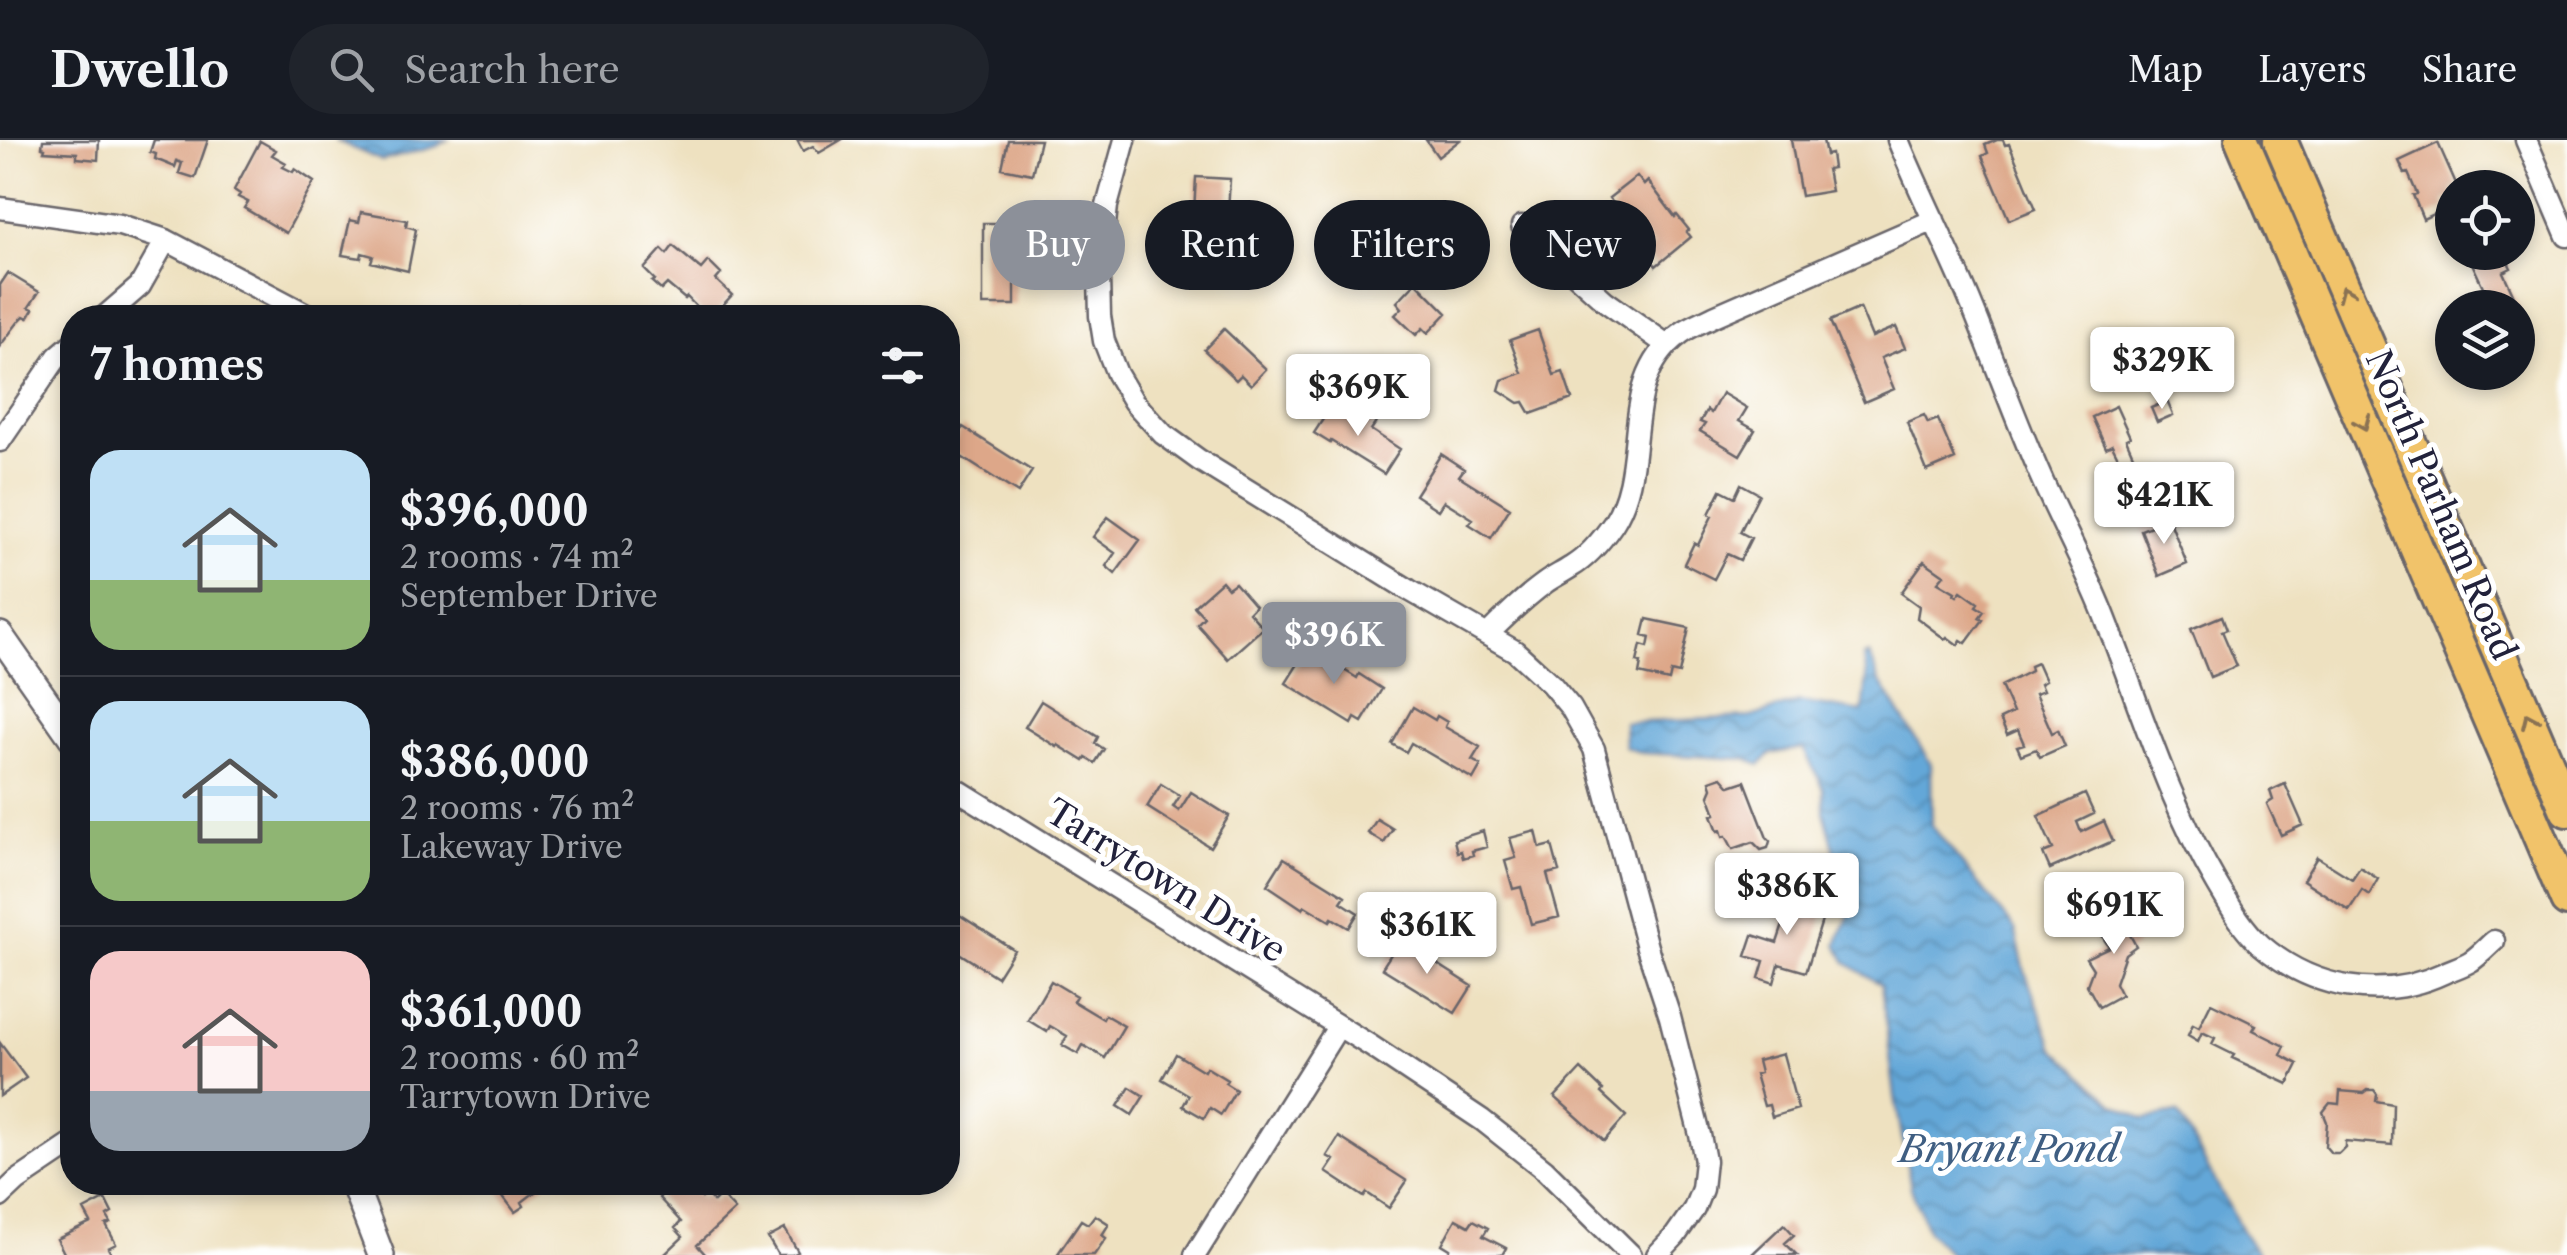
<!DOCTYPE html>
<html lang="en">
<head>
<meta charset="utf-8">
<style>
	body { margin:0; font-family:"Libre Caslon Text",serif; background:#20242c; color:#f1f3f6; height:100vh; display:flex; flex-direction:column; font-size:38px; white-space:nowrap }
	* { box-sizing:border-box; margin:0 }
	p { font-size:32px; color:#9ea1a6 }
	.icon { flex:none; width:55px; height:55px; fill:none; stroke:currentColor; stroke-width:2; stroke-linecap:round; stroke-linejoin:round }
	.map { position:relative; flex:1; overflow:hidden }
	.panel { position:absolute; left:60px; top:165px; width:900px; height:890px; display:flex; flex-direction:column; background:#171b24; border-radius:40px; box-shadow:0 5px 15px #0003 }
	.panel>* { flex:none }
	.hud { position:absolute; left:990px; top:60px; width:950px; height:90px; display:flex; gap:20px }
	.tools { position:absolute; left:2435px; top:30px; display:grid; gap:20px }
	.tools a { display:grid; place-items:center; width:100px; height:100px; border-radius:50%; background:#171b24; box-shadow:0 5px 15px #0003; font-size:50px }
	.price { position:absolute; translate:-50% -85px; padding:0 22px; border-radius:10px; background:#fff; color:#222; font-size:32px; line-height:65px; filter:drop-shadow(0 2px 5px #0008) }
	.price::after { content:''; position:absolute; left:50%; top:60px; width:30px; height:22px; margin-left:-15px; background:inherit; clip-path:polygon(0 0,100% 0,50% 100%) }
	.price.on { background:#8c9099; color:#fff }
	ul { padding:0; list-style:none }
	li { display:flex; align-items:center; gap:30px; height:250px; padding:0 30px }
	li+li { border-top:2px solid #363941 }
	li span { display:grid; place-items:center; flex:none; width:280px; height:200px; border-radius:30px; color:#555 }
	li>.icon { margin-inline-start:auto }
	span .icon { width:120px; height:120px; fill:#fffc; stroke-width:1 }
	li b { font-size:42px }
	h2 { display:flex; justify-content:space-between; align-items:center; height:120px; padding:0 30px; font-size:42px }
	.tag { padding:0 35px; border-radius:45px; background:#171b24; box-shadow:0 5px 15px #0003; font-size:35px; line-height:90px }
	.tag.on { background:#8c9099; color:#fff }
	header { display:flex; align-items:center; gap:60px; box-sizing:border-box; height:140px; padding:0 50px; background:#171b24; border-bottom:2px solid #363941 }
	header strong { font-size:48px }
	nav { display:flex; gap:55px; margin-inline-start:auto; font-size:35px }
	.search { width:700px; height:90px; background:#20242c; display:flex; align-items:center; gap:25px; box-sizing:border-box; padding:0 35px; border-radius:55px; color:#9ea1a6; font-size:38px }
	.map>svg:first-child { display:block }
</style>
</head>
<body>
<header>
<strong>Dwello</strong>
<div class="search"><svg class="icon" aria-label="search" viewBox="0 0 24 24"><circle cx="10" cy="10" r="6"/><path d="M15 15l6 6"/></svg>Search here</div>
<nav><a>Map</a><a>Layers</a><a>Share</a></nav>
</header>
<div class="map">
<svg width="2567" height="1115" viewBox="0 0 2567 1115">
	<defs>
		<pattern id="water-waves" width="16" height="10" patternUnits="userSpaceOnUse" patternTransform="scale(2.5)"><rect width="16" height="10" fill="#63a7d8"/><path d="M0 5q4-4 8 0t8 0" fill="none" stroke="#5188b0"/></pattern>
	</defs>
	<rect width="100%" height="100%" fill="#fff"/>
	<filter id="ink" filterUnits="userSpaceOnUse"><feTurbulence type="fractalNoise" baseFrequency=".01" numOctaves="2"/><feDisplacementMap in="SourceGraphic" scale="20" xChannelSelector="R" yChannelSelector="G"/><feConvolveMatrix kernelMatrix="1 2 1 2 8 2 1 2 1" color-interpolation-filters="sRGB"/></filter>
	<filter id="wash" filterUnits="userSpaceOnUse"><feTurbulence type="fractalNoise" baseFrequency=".0048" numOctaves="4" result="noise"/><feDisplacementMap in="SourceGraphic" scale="40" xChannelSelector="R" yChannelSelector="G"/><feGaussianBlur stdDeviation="2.25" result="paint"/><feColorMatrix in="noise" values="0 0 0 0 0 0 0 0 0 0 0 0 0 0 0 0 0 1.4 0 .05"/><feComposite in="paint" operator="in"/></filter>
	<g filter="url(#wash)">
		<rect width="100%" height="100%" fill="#eee1c0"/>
		<!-- water -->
		<path fill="url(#water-waves)" stroke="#42648a" stroke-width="2.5" d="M335 0H447L437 6 382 21Z
			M1869 514 1879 539 1931 624 1932 686 2015 789 2025 832 2054 908 2113 963 2144 979 2178 973 2243 1092 2258 1115H1951L1928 1091 1911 1048 1895 957 1881 845 1847 823 1837 804 1851 770 1824 672V649L1803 608 1770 614 1760 625 1746 619 1642 613 1625 607 1624 583 1751 577 1799 562 1863 572 1867 538 1864 516Z"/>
		<g id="blocks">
			<!-- building -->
			<path fill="#dda789" d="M43 0H99L98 20 77 18V13L44 11 45 8 42 7Z
				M154 0H208L195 38 179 33 182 23 177 21 175 27 155 19 156 14 150 12Z
				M797 0H841L819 13 813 6 803 11Z
				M1008 0H1040L1032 34 1002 28Z
				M1426 0H1460L1438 17Z
				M1791 0H1823L1826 15 1831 14 1833 28 1827 29 1831 51 1801 56Z
				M1997 0H2003L2005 5 2009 4 2036 69 2009 80 1982 16 1988 13 1985 5Z
				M260 1 276 10 272 15 286 23 283 27 293 32 295 29 314 42 286 93 244 68 248 62 238 57 240 54 234 50Z
				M2438 3 2458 48H2452V57L2443 61 2446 68 2423 79 2413 55 2417 54 2408 33 2405 34 2399 21Z
				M1637 36 1644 45 1648 41 1675 77 1677 75 1689 90 1687 92 1691 97 1656 126 1646 113 1653 107 1641 93 1635 98 1612 70 1616 67 1609 58Z
				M1196 37 1230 39 1227 88H1237L1236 108 1192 106Z
				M361 72 407 80 406 86 416 89 408 131 371 122 373 116 362 113 361 118 342 115 350 80 359 82Z
				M983 83H1002V100H1015V165H983Z
				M673 106 701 129 708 121 721 134 716 140 732 155 711 178H707L687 157 685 159 667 144 661 150 652 142 655 140 644 129 662 109 667 114Z
				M2478 112H2496L2500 123 2507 120 2511 128 2503 132 2522 173 2518 175V168H2493L2469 117Z
				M8 133 39 152 29 167 33 169 28 178 24 176 19 181 0 206V145Z
				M1416 142 1447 173 1428 193 1423 188 1416 195 1395 175 1402 168 1397 162Z
				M1860 168 1872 197 1896 187 1905 208 1881 218 1894 249 1864 262 1830 181Z
				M1224 189 1266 229 1251 245 1241 235 1236 240 1204 210Z
				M1538 190 1554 235 1563 232 1572 259 1531 274 1524 262 1519 263 1499 250 1502 240 1522 233 1510 200Z
				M1722 253 1747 268 1739 281 1755 290 1740 315 1700 291 1705 284 1700 282 1707 270 1711 273Z
				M2167 261 2173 275 2157 282 2151 268Z
				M2116 266 2130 297 2126 299 2133 315 2120 321 2112 305 2106 308 2092 277Z
				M1338 270 1356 281 1363 271 1377 281 1371 290 1400 309 1384 334 1331 301 1330 303 1314 293 1327 273 1334 277Z
				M1924 275 1928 283 1938 279 1955 319 1927 331 1907 282Z
				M963 287 1032 331 1018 353 949 309Z
				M1441 314 1464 329 1459 336 1510 368 1491 398 1469 384 1473 379 1444 361 1438 370 1415 355Z
				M1741 344 1759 354 1740 392 1751 398 1740 420 1727 414 1714 439 1684 424 1694 403 1698 405 1712 376 1709 374 1721 350 1735 357Z
				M1108 377 1140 400 1115 434 1106 426 1115 413 1093 397Z
				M2169 379 2187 424 2159 436 2141 390Z
				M1924 421 1944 435 1938 442 1955 452 1954 454 1957 456 1961 451 1978 463 1976 466 1984 471 1979 478 1983 480 1966 503 1961 500 1958 505 1947 497 1945 499 1917 478 1919 466 1901 453Z
				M1222 441 1228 448 1235 443 1255 466 1249 472 1263 488 1228 519 1197 484 1204 477 1194 466Z
				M2222 476 2227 489 2222 491 2237 526 2210 537 2191 489Z
				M1647 479 1689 488 1679 534 1671 532 1669 541 1639 534 1641 523 1637 522 1641 505 1648 507 1650 497 1643 495Z
				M1308 508 1357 538 1359 534 1382 549 1362 582 1355 578 1352 584 1286 543Z
				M2037 523 2045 541 2040 544 2043 551 2035 554 2052 593 2058 590 2065 606 2040 617 2036 609 2021 615 2017 606 2024 604 2018 590 2007 595 2000 579 2013 573 2001 546 2031 531 2030 526Z
				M1041 561 1098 597 1095 603 1104 609 1095 623 1086 618 1084 621 1058 605 1057 607 1025 587Z
				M1413 567 1435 580 1437 576 1447 582 1445 587 1480 607 1472 620 1481 625 1473 639 1411 603 1406 612 1392 604Z
				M1722 637 1730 646 1745 641 1767 698 1770 701 1768 708 1761 710 1753 702 1733 709 1726 696 1723 697 1721 690 1718 691 1712 675 1716 674 1709 655 1712 648 1710 641Z
				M1161 644 1180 656 1173 667 1179 671 1191 652 1229 676 1210 707 1147 667Z
				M2285 644 2303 685 2281 695 2267 664 2273 660 2270 651Z
				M2085 654 2094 674 2077 682 2081 692 2104 681 2113 701 2050 729 2043 713 2053 709 2038 676Z
				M1377 679 1393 689 1384 703 1368 693Z
				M1483 691 1487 707 1472 711 1473 715 1463 718 1461 711 1457 712 1454 700Z
				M1536 691 1540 708 1552 705 1559 731 1547 734 1559 777 1531 784 1521 747 1513 749 1505 721 1516 718 1510 698Z
				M2317 717 2352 739 2360 727 2378 739 2369 755 2362 750 2349 770 2303 740Z
				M1284 718 1345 756 1341 762 1358 773 1349 788 1332 778 1330 781 1305 766 1303 769 1267 745Z
				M1775 748 1791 753 1788 763 1824 774 1806 832 1779 824 1774 843 1759 838 1764 821 1746 816 1753 795 1777 803 1785 779 1767 773Z
				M2141 761 2145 775 2141 789 2130 795 2136 806 2125 814 2115 843 2121 855 2099 867 2087 845 2093 829 2086 818 2109 807 2102 796 2124 784 2130 767Z
				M958 774 1014 810 997 837 948 806V776L954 780Z
				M1400 800 1472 846 1455 873 1382 828Z
				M1051 841 1076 856 1073 861 1103 879 1105 875 1124 886 1105 918 1083 905 1078 914 1062 905 1067 896 1050 886 1047 892 1028 880Z
				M2211 863 2256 885 2253 890 2285 906 2281 915 2298 924 2288 944 2232 918 2234 915 2212 904 2215 898 2202 892 2198 901 2188 895 2193 884 2199 887Z
				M0 903 26 938 0 956Z
				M1176 914 1204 931 1206 927 1227 940 1225 943 1236 950 1221 975 1210 968 1204 978 1183 966 1189 955 1162 939Z
				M1783 914 1798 969 1772 977 1769 965 1764 966 1755 934 1760 933 1757 921Z
				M1581 929 1603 950 1601 953 1626 976 1604 1001 1555 957Z
				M1130 947 1144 956 1132 975 1118 966Z
				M2368 950H2374L2377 954 2376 961 2393 964 2392 1005 2345 1001V1007L2339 1013H2331L2325 1006 2327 982 2323 972 2330 963 2339 964 2340 951 2364 953Z
				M1339 997 1407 1041 1389 1068 1367 1053 1364 1057 1326 1032 1334 1020 1327 1016Z
				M497 1042H548L522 1062 524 1066 515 1072 499 1051 501 1049Z
				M652 1042H687L702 1058 706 1054 714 1062 721 1055 735 1070 697 1105 706 1115H664L683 1097 675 1088 681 1082 659 1058 662 1054Z
				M105 1059 112 1073 107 1076 111 1083 106 1085 116 1104 108 1108 112 1115H65L57 1099 91 1083 84 1070Z
				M1095 1075 1109 1084 1102 1095 1106 1098 1094 1115H1057L1081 1080 1088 1084Z
				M1456 1079 1469 1086 1473 1080 1488 1088 1483 1096 1506 1108 1502 1115H1447L1450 1109 1442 1104Z
				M1784 1084 1794 1095 1785 1103 1797 1115H1751Z
				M785 1089 798 1112 792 1115H778L768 1098Z"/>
		</g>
	</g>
	<g filter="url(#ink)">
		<use href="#blocks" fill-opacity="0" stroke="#69656a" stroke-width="2.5"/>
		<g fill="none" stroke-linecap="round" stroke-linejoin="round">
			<!-- minor casing -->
			<g stroke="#69656a" stroke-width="25">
				<path id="minor" d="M1125 0 1107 66 1099 137 1100 176 1104 201 1117 234 1133 261 1163 294 1199 320 1409 450 1515 511 1551 544 1571 568 1594 609 1647 807 1670 877 1700 995 1705 1021 1702 1049 1694 1069 1675 1096 1657 1115
					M1898 0C1921 56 1949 110 1972 166 1998 229 2020 293 2049 355 2067 394 2087 432 2103 472 2139 563 2167 659 2217 744 2230 766 2242 788 2261 805 2312 849 2382 862 2444 833 2453 829 2463 826 2471 821 2480 815 2487 807 2494 801
					M2526 0 2567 96
					M0 68 120 85 166 100 314 178
					M1522 86 1605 161 1667 205
					M103 178 140 146 166 100
					M520 178H551
					M0 301 58 216 72 204
					M1488 494C1506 476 1524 458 1545 443 1553 437 1562 433 1571 427 1588 417 1602 400 1613 384 1652 324 1616 242 1680 194 1690 186 1703 182 1714 176L1934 80
					M948 644 1371 906 1482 980 1544 1029 1631 1115
					M0 1057 17 1041 72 1004
					M1195 1115 1338 887"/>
			</g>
			<!-- tertiary casing -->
			<g stroke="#69656a" stroke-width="30">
				<path id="tertiary" d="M0 495 72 598
					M353 1042 381 1115"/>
			</g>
			<!-- trunk casing -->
			<g stroke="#69656a" stroke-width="38">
				<path id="trunk" d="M2242 0 2567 760
					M2280 0 2567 670"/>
			</g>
			<!-- minor -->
			<use href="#minor" stroke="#fff" stroke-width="20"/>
			<!-- tertiary -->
			<use href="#tertiary" stroke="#fff" stroke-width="25"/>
			<!-- trunk -->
			<use href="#trunk" stroke="#f1c36a" stroke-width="32"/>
		</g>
		<!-- one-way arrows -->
		<defs><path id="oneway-chevron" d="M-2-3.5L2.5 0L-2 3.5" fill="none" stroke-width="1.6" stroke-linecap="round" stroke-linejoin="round" transform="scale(2.5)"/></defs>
		<g stroke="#8a7252">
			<use href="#oneway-chevron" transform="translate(2345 153) rotate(-113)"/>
			<use href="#oneway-chevron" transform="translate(2363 283) rotate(67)"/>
			<use href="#oneway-chevron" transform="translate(2529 580) rotate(-114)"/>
		</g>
	</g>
	<g text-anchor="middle" stroke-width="10" stroke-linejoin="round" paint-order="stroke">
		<!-- street labels -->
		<g font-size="35" fill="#22223b" stroke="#fff">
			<text transform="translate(2441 365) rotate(67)" y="12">North Parham Road</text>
			<text transform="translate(1166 741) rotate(32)" y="12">Tarrytown Drive</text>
		</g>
		<!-- water labels -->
		<g font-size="38" font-style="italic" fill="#3f5e82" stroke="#fff">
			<text x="2009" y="1022">Bryant Pond</text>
		</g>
	</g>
</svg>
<div class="tools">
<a><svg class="icon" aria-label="locate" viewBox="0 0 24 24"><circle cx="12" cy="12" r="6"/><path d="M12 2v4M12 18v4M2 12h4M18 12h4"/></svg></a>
<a><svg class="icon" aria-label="layers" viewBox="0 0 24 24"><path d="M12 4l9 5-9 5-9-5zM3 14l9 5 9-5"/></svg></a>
</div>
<b class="price" style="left:2162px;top:272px">$329K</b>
<b class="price" style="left:1358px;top:299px">$369K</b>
<b class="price" style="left:2164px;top:407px">$421K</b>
<b class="price on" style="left:1334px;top:547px">$396K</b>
<b class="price" style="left:1787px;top:798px">$386K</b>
<b class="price" style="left:2114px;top:817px">$691K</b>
<b class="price" style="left:1427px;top:837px">$361K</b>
<div class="hud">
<a class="tag on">Buy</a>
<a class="tag">Rent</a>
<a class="tag">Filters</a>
<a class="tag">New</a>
</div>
<section class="panel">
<h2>7 homes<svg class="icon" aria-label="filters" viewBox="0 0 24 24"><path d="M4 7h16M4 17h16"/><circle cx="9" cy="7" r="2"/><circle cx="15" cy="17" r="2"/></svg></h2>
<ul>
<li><span style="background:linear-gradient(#bfe0f5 65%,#8fb573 0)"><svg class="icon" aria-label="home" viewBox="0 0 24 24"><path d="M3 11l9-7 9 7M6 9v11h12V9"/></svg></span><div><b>$396,000</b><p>2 rooms · 74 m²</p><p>September Drive</p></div></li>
<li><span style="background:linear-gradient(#bfe0f5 60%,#8fb573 0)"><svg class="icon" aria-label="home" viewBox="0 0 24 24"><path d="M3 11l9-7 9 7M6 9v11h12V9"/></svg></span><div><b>$386,000</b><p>2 rooms · 76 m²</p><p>Lakeway Drive</p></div></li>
<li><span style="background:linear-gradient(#f6c9c9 70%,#9aa5b1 0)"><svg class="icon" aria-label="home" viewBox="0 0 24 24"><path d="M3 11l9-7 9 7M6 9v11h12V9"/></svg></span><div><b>$361,000</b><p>2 rooms · 60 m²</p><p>Tarrytown Drive</p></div></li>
</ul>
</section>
</div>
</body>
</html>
